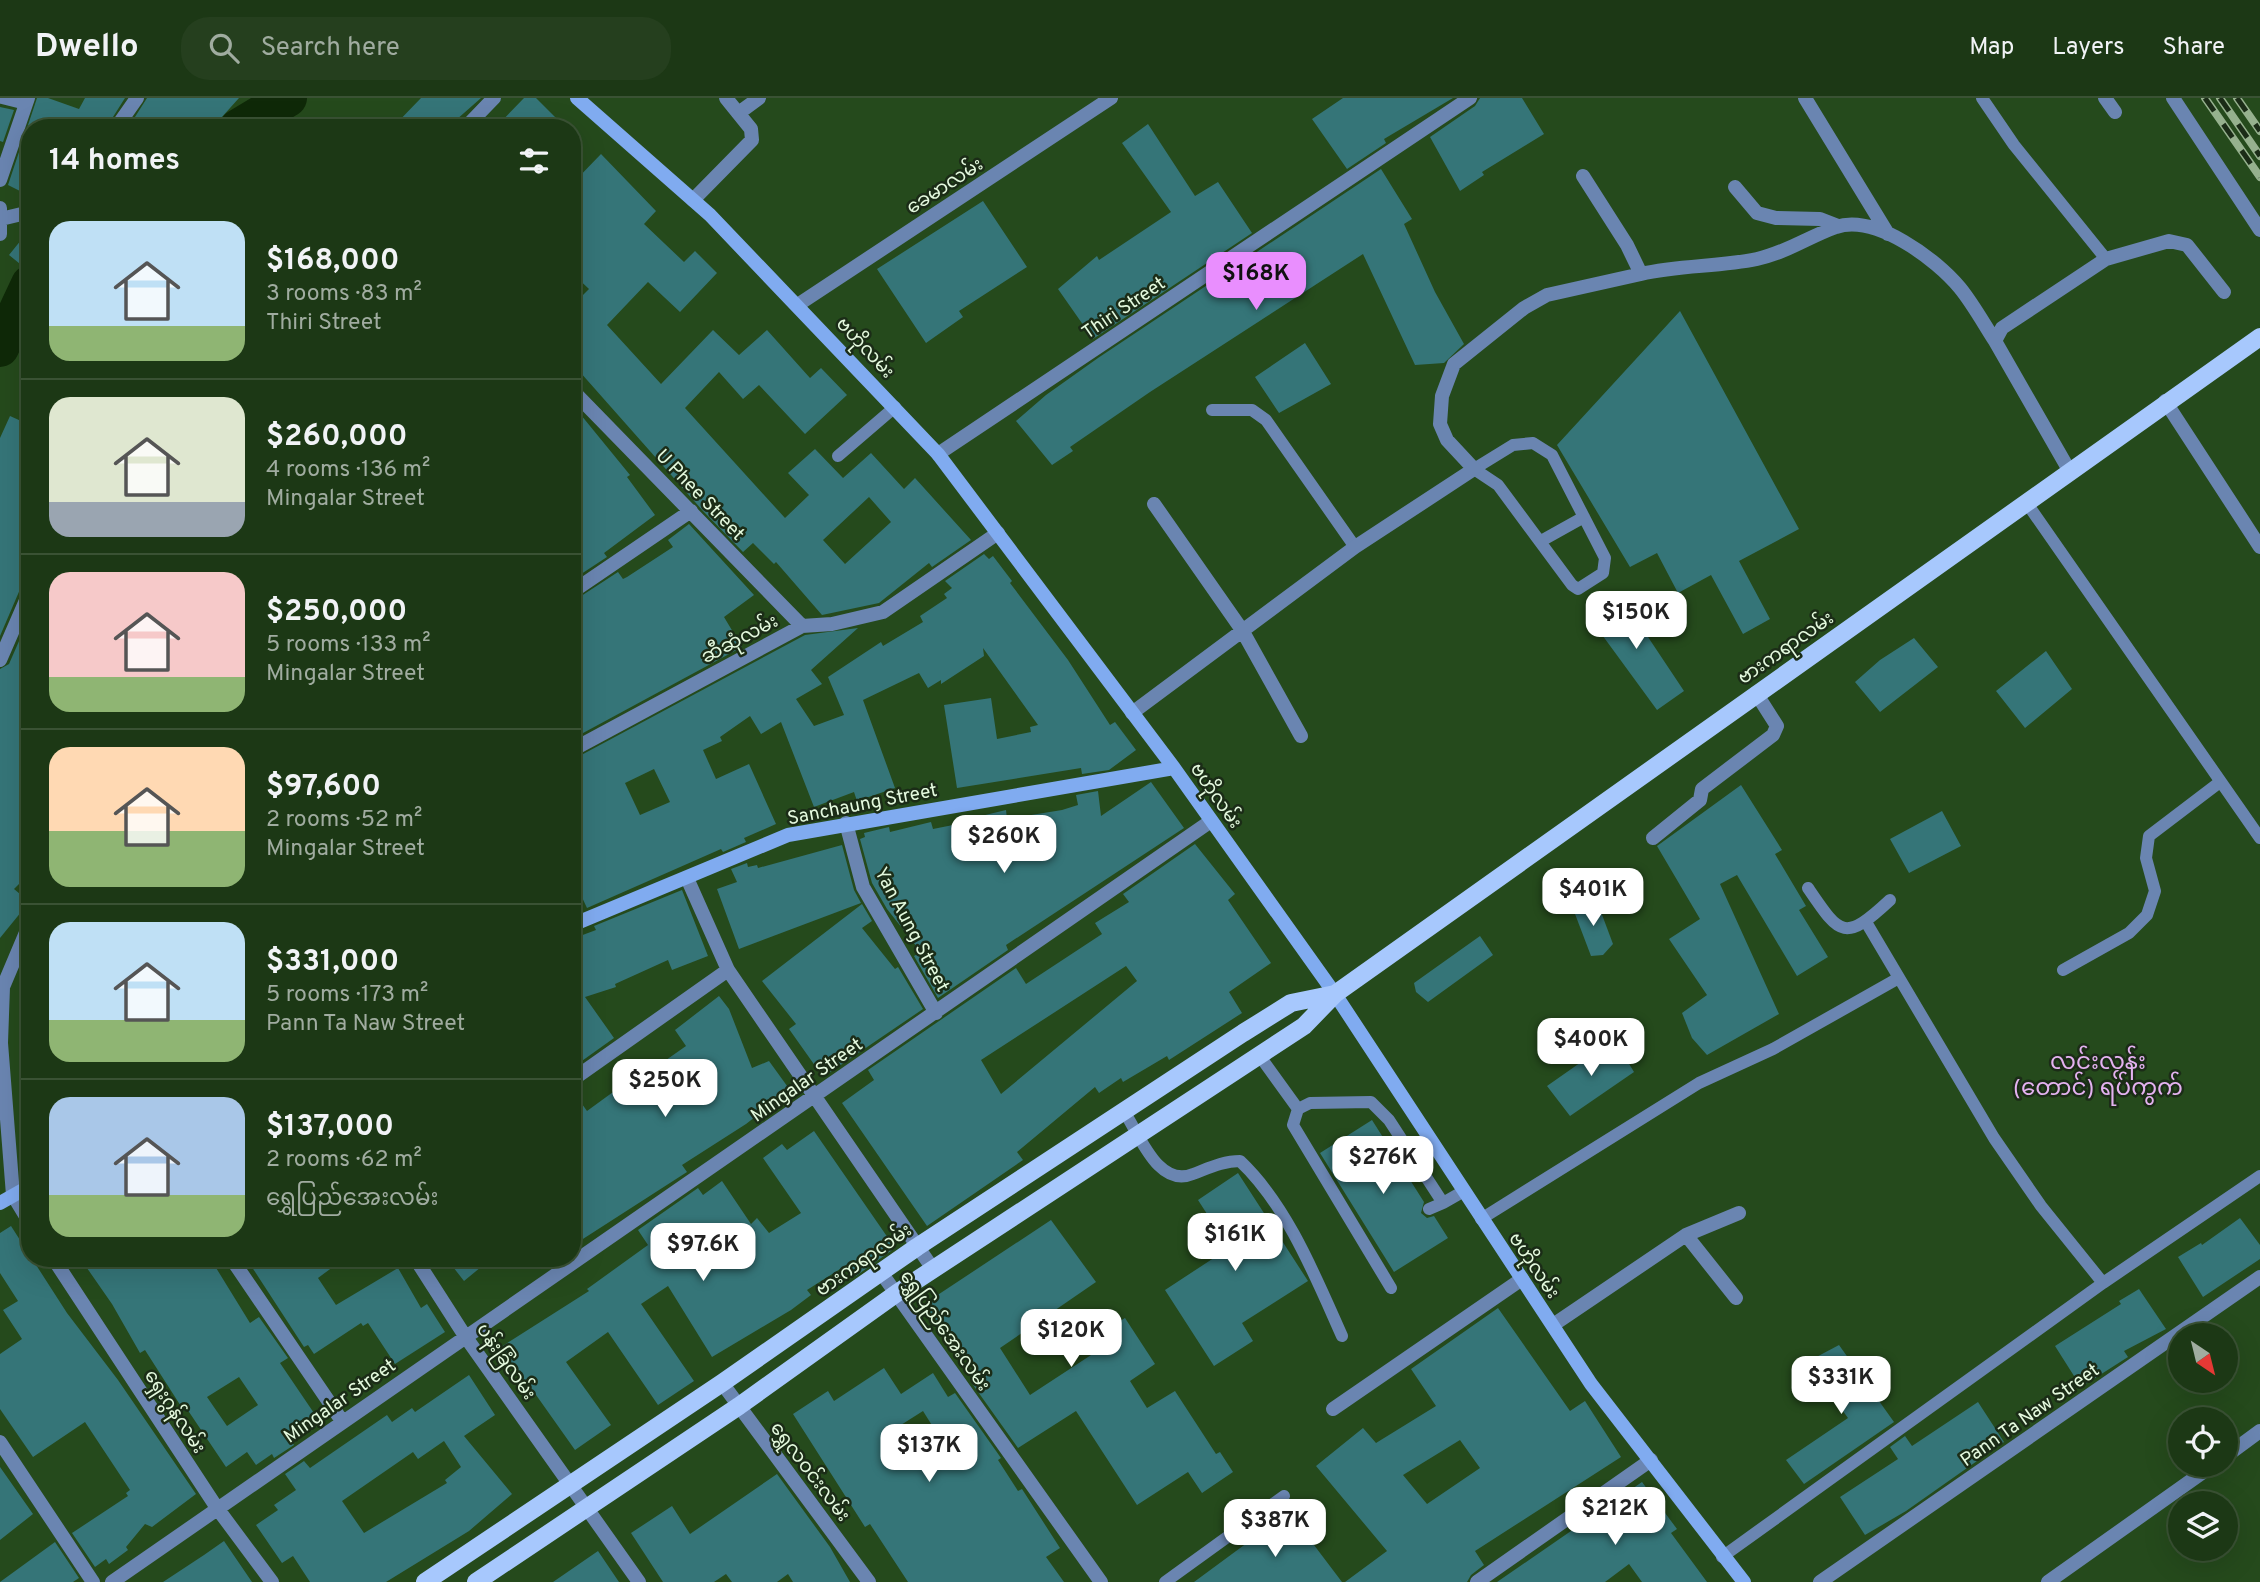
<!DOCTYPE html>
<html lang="en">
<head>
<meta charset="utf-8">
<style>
	body { margin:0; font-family:Overpass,"Noto Sans Myanmar",sans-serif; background:#253f1e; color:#f1f3f6; height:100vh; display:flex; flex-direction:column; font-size:26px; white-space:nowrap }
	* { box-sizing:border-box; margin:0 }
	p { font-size:23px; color:#a0aca0 }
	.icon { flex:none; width:38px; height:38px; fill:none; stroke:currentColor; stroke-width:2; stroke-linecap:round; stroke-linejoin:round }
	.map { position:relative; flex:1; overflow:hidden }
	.drawer { position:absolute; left:21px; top:21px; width:560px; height:1148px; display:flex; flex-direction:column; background:#1c3815; border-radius:28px; box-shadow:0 7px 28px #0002,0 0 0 2px #3a5234 }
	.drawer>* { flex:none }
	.needle { width:46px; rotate:145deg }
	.controls { position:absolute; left:2168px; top:1225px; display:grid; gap:14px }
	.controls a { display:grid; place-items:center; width:70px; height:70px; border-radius:50%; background:#1c3815; box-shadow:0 7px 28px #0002,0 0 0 2px #3a5234; font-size:35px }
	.price { position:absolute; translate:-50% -60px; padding:0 16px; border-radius:14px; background:#fff; color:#222; font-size:23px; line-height:46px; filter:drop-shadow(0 2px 4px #0008) }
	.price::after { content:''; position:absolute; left:50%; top:42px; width:21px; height:16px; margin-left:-10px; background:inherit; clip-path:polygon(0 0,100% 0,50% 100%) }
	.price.on { background:#e98efe; color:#111 }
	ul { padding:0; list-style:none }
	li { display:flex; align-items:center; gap:21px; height:175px; padding:0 28px }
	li+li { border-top:2px solid #3a5234 }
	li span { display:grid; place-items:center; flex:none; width:196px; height:140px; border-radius:21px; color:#555 }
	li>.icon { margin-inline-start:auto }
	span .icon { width:84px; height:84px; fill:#fffc; stroke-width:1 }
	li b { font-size:30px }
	h2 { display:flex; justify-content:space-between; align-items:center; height:84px; padding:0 28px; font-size:30px }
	header { display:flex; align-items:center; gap:42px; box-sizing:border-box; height:98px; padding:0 35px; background:#1c3815; border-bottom:2px solid #3a5234 }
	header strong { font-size:33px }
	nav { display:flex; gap:38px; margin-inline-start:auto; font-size:24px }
	.search { width:490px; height:63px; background:#253f1e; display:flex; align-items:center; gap:18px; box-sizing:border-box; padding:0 24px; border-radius:28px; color:#a0aca0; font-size:26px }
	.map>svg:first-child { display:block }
</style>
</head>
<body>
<header>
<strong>Dwello</strong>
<div class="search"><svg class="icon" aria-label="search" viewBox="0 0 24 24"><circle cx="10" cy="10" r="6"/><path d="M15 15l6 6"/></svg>Search here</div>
<nav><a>Map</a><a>Layers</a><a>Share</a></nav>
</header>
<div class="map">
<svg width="2260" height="1484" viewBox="0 0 2260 1484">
	<rect width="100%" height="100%" fill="#254a1c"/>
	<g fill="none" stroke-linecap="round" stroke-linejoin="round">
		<!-- river -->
		<path stroke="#0f2908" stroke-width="38" d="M238 30 288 0
			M0 250 30 186"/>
	</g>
	<!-- building -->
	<path fill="#357578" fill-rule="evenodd" d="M37 0H48L79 11 85 0H125L106 30H30V98L8 87Z
		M147 0H239L212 30H128Z
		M421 0H481L447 30H392Z
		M524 0H536L566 30H495Z
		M1343 0H1453L1384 41 1386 45 1347 71 1312 21Z
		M1480 0H1522L1544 36 1482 74 1484 77 1460 93 1430 39 1475 8Z
		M0 9 14 12 3 44 0 43Z
		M1148 26 1195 98 1218 84 1252 135 1093 241 1058 191 1097 158 1099 162 1171 114 1122 45Z
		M601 56 656 113 644 126 684 164 695 153 717 175 680 214 648 184 607 227 661 286 713 232 739 257 767 232 810 280 821 270 847 297 805 336 759 287 743 301 719 274 685 310 785 420 809 397 788 375 815 351 843 380 871 355 904 391 915 380 971 442 932 469 929 465 879 505 822 517 776 464 774 466 753 445 743 454 703 413 572 265V208L589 191 572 175V86ZM869 399 891 424 845 466 823 442Z
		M1381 71 1412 121 1404 126 1435 194 1464 246 1444 265 1415 267 1363 156 1150 294 1070 349 1073 353 1052 367 1016 323 1046 297 1098 260Z
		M983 103 1027 169 959 213 963 219 926 245 877 171Z
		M30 131V174L9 157Z
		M1680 213 1799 431 1739 463 1770 521 1743 536 1711 477 1678 495 1657 455 1630 469 1557 347Z
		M1305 245 1331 286 1279 315 1255 279Z
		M572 306 630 377 627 379 655 417 604 455 607 459 572 482Z
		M10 318 30 327V483L21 489 0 538V340Z
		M689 426 754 497 724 519 742 549 572 641V504L618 474 623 481 627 479 673 449 668 442Z
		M984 456 989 461 993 458 1012 483 1010 485 1068 562 1110 627 1115 624 1136 652 1109 672 1082 676 1081 670 957 690 944 607 991 600 997 641 1031 634 1030 629 1038 627 983 550 984 558 941 586V582L928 590 919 575 863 602 895 690 857 703 854 694 814 709 781 624 761 636 750 618 720 639 722 643 703 652 716 681 749 666 776 726 744 740 746 744 723 754 721 751 587 810 572 778V662L805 537 858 530 811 572 822 586 796 601 814 628 844 617 828 579 881 544 883 548 923 524 920 518 947 500 944 496 952 490 945 483ZM654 671 670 704 640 717 625 685Z
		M1618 494 1684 593 1657 612 1589 519Z
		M30 518V649L20 668 30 672V775L14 791 26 801V808L0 840V571L9 566Z
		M1914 540 1938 569 1880 614 1855 584 1880 562Z
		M2046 553 2072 591 2025 630 1996 593Z
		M1151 684 1184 730 1006 847 1008 852 938 900 914 858 921 854 887 811 872 785 860 741 865 739 864 735 889 729 890 734 931 724 933 731 978 722 977 719 1006 712 1007 721 1062 712 1078 707 1076 697 1098 693 1101 718Z
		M1741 687 1782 752 1775 756 1806 808 1799 812 1828 859 1797 878 1737 777 1720 786 1779 916 1707 957 1692 940 1682 915 1707 897 1669 841 1700 821 1657 748Z
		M1942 713 1961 748 1909 775 1890 741Z
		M1195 746 1235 796 1228 802 1271 865 1229 894 1242 915 1169 962 1167 958 1123 984 1121 980 1099 995 1095 989 1017 1054 1023 1062 927 1128 842 1005 874 982 868 972 1016 870 1026 886 1102 836 1095 825 1129 804 1123 796ZM1126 868 1137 883 1001 996 981 962Z
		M842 747 854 792 861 805 739 851 717 791 737 784 731 771 747 765 748 769 757 767 758 770Z
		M682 792 708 858 672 872 668 862 615 886 616 889 585 899 614 940 572 970V841L596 832 594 828Z
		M1595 798 1613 846 1603 857 1591 858 1572 808 1585 807Z
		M862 806 872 823 862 830 895 871 898 869 923 911 823 979 789 931 796 926 762 883Z
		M1480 838 1493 857 1428 904 1416 894 1414 885Z
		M719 898 729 911 752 970 769 963 790 992 746 1026 682 1067 687 1074 572 1148V1013L582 1006 587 1013 646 970 649 974 686 948 675 932Z
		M1614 941 1634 974 1570 1018 1547 988Z
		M1372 1022 1424 1104 1421 1115 1427 1120 1434 1118 1448 1140 1394 1174 1320 1055Z
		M814 1033 895 1150 856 1178 848 1166 807 1192 811 1197 791 1212 712 1259 668 1188 641 1206 694 1283 658 1307 608 1234 566 1264 611 1327 575 1352 529 1287 525 1289 501 1249 589 1193 587 1191 648 1147 638 1132 698 1090 703 1097 722 1083 751 1126 757 1120 769 1135 801 1115 763 1060 782 1046 787 1052Z
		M1238 1075 1308 1183 1242 1225 1253 1243 1214 1268 1165 1192 1229 1150 1198 1102Z
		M2240 1120 2260 1147V1161L2203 1199 2178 1159 2201 1145 2202 1147Z
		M1051 1122 1096 1184 1000 1250 1030 1297 1114 1242 1107 1231 1125 1220 1155 1266 1130 1283 1147 1310 1175 1293 1216 1356 1220 1354 1233 1374 1202 1395 1188 1374 1137 1407 1076 1313 1018 1350 971 1284 980 1279 924 1206Z
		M11 1128 67 1215 118 1282 196 1396 152 1429 145 1426 126 1449 128 1452 109 1466 106 1461 95 1469 72 1435 128 1398 126 1395 130 1392 85 1324 33 1359 0 1311V1256L22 1241 3 1212 18 1203 0 1175V1135Z
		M80 1160H210L250 1225 259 1219 288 1260 280 1265 318 1321 290 1341 294 1347 274 1360 272 1356 256 1367 247 1354 226 1369 187 1311 184 1313 145 1252 140 1255 112 1206ZM239 1279 258 1307 227 1328 207 1299Z
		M246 1160H345L318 1180 336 1207 398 1170 421 1210 427 1206 445 1234 395 1266 368 1225 363 1228 361 1225 314 1256 308 1247 304 1249Z
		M446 1160H492L464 1183Z
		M2139 1191 2166 1231 2124 1253 2128 1259 2081 1289 2055 1248 2121 1206 2119 1203Z
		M1498 1210 1570 1313 1585 1303 1621 1359 1475 1453 1484 1467 1471 1477 1467 1484H1345L1387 1453 1316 1368 1363 1330 1376 1345 1436 1308 1411 1271ZM1460 1342 1480 1370 1427 1406 1403 1377Z
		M1839 1247 1894 1324 1804 1386 1786 1362 1848 1320 1807 1264Z
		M884 1270 901 1296 933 1275 948 1299 955 1295 1001 1360 998 1362 1018 1393 1022 1391 1060 1450 1046 1459 1064 1484H908L870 1426 865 1429 793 1316 828 1293 834 1303ZM923 1313 943 1345 914 1364 893 1332Z
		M469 1277 495 1317 464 1338 512 1396 469 1433 386 1484H310L293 1458 282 1465 256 1427 278 1412 274 1407 296 1392 285 1376 304 1363 310 1370 387 1317 392 1324 412 1310 415 1314ZM444 1343 461 1369 445 1382 447 1385 364 1435 342 1403 413 1354 418 1361Z
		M1978 1304 2004 1344 1906 1413 1865 1437 1840 1399 1898 1361 1890 1349 1905 1338 1912 1348Z
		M0 1369 33 1416 0 1442Z
		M777 1376 830 1449 850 1484H793L788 1476 777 1484H732L726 1476 714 1484H663L631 1435 672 1408 690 1436Z
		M1642 1384 1677 1431 1671 1435 1707 1484H1642L1629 1466 1605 1484H1497Z
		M1289 1414 1342 1484H1194Z
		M224 1443 252 1484H163L204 1457Z
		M55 1444 79 1480 73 1484H0Z
		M598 1453 619 1484H553Z"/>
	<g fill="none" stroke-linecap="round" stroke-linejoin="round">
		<!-- lane -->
		<path stroke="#6a85b1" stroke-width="12" d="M2 0 26 6
			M1982 0 2014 47 2106 161
			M1212 312H1252L1266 322 1355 449
			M1533 345 1552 357 1605 460 1603 475 1578 491 1572 487 1498 387 1474 371 1513 347Z
			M838 358 895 309
			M2026 404 2260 740
			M1541 443 1584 419
			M1808 790C1840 837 1844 845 1890 802
			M1866 824 1994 1040 2041 1108 2103 1185
			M2063 872 2129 835 2147 817 2155 793 2146 760 2149 738 2220 684
			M1259 957 1298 1011
			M1125 1015C1141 1040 1159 1090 1193 1076 1209 1070 1223 1063 1240 1063 1287 1107 1316 1180 1342 1238
			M1429 1111 1443 1105
			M1481 1121 1699 985 1773 951 1897 881
			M1391 1190 1293 1027 1298 1011 1310 1005 1371 1004 1389 1022 1443 1105 1464 1093
			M1722 1459 2103 1185 2260 1078
			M1165 1484 1284 1398"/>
		<!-- street -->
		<path stroke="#6a85b1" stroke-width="14" d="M1805 0 1888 136
			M2105 0 2115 14
			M2173 0 2260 132
			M740 14 759 0
			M116 30 137 0
			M465 30 494 0
			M1583 78 1627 147 1641 176C1679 167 1719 169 1757 161 1788 154 1808 139 1836 129 1876 116 1936 161 1960 190 1973 206 1984 226 1995 243L2002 230 2106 161 2169 143 2187 147 2224 194
			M0 82 28 0
			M1735 89 1757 115 1776 120 1820 121 1838 128
			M693 102 752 42 751 31 726 0
			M0 110V136
			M1 121 30 114
			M799 206 1111 0
			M1995 243 2069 372
			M572 292 802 528
			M2165 303 2260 449
			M938 356 1470 0
			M1154 406 1242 532 1301 638
			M572 494 691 413
			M0 562 30 493
			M1132 615 1355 449 1474 371 1447 342 1440 326 1442 298 1454 266 1524 210 1547 197 1641 176
			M572 652 802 528 832 526 883 514 998 435
			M846 725 863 789 936 915
			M1653 740 1700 702 1702 691 1773 637 1777 628 1756 595
			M687 780 728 872 933 1171
			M30 825 3 889 1 945 13 1097 30 1125
			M572 982 728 872
			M1686 1137 1736 1200
			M53 1160 217 1410 272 1484
			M231 1160 342 1323
			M415 1160 465 1238 639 1484
			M880 1173 1101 1484
			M1553 1227 1686 1137 1739 1115
			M722 1285 869 1484
			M1333 1311 1522 1181
			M0 1344 93 1484
			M2226 1358 2260 1333
			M112 1484 1211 723
			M1477 1484 1651 1362
			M1820 1484 2260 1179
			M2048 1484 2213 1367"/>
		<!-- secondary -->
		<path stroke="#80abf0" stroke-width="14" d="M577 0 710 117 938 356 1174 670 1335 896 1591 1286 1744 1484
			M572 827 788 737 1174 670
			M0 1105 30 1088"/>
		<!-- primary -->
		<path stroke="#a7c8fd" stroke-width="18" d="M425 1484 722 1285 917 1149 1243 935 1291 905 1335 896
			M476 1484 739 1308 897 1195 1304 928 1335 896 2260 239"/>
		<!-- rail casing -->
		<g stroke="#96b18e" stroke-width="8">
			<path id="rail" d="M2205 0 2260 79
				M2220 0 2260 58
				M2237 0 2260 33"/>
		</g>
		<!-- rail -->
		<use href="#rail" stroke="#1b2c17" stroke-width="5" stroke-dasharray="16" stroke-linecap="butt"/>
	</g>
	<g text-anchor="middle" stroke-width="5" stroke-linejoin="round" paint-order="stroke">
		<!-- street labels -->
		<g font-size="19" fill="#e4f9de" stroke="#1b2c17">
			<text transform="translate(944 87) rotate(-33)" y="7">ခေမာလမ်း</text>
			<text transform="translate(1123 209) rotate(-34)" y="7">Thiri Street</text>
			<text transform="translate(866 249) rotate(47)" y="7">ဗဟိုလမ်း</text>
			<text transform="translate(701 396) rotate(46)" y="7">U Phee Street</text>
			<text transform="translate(739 540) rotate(-28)" y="7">ဆီဆုံလမ်း</text>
			<text transform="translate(1785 549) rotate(-35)" y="7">ဗားကရာလမ်း</text>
			<text transform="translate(1217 697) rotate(55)" y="7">ဗဟိုလမ်း</text>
			<text transform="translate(862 705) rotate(-11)" y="7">Sanchaung Street</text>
			<text transform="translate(913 831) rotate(62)" y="7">Yan Aung Street</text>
			<text transform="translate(806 981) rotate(-35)" y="7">Mingalar Street</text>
			<text transform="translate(863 1161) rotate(-35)" y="7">ဗားကရာလမ်း</text>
			<text transform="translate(1535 1167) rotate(56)" y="7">ဗဟိုလမ်း</text>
			<text transform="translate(946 1232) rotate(55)" y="7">ရွှေပြည်အေးလမ်း</text>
			<text transform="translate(507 1263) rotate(55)" y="7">ပန်းခြံလမ်း</text>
			<text transform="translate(339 1302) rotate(-35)" y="7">Mingalar Street</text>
			<text transform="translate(176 1313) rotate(57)" y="7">ရှေးဂွန်လမ်း</text>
			<text transform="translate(2029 1316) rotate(-35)" y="7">Pann Ta Naw Street</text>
			<text transform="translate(811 1373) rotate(53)" y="7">ရွှေလဝင်းလမ်း</text>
		</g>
		<!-- quarter labels -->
		<g font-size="23" fill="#e4b2f0" stroke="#1b2c17">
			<text x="2098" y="971">လင်းလွန်း<tspan x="2098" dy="26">(တောင်) ရပ်ကွက်</tspan></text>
		</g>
	</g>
</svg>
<div class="controls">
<a><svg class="needle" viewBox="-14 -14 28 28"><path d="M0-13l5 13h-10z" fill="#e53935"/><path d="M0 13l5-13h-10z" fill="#a0aca0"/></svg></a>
<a><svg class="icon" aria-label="locate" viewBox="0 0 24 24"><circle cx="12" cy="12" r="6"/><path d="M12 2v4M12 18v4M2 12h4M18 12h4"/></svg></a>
<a><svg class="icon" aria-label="layers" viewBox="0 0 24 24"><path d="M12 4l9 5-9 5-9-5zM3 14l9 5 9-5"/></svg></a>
</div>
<b class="price on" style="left:1256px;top:214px">$168K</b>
<b class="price" style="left:1636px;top:553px">$150K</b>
<b class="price" style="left:1004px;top:777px">$260K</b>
<b class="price" style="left:1593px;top:830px">$401K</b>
<b class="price" style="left:1591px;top:980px">$400K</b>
<b class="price" style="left:665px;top:1021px">$250K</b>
<b class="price" style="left:1383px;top:1098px">$276K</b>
<b class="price" style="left:1235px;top:1175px">$161K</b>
<b class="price" style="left:703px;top:1185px">$97.6K</b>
<b class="price" style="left:1071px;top:1271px">$120K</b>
<b class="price" style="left:1841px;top:1318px">$331K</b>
<b class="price" style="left:929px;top:1386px">$137K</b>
<b class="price" style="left:1615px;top:1449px">$212K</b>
<b class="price" style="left:1275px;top:1461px">$387K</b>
<section class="drawer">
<h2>14 homes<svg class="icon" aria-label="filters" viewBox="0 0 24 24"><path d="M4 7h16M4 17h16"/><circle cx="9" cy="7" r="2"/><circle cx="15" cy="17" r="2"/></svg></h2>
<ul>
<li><span style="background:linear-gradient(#bfe0f5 75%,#8fb573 0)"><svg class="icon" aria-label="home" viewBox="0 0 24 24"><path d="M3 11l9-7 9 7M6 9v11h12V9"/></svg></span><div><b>$168,000</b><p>3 rooms · 83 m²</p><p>Thiri Street</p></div></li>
<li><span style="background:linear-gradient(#dfe7d0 75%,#9aa5b1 0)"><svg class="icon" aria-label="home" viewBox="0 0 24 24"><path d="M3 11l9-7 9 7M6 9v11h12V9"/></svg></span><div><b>$260,000</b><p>4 rooms · 136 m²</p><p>Mingalar Street</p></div></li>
<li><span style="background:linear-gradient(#f6c9c9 75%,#8fb573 0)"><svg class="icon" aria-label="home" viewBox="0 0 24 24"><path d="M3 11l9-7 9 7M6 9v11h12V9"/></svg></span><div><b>$250,000</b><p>5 rooms · 133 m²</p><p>Mingalar Street</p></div></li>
<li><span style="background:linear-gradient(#ffd9b3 60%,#8fb573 0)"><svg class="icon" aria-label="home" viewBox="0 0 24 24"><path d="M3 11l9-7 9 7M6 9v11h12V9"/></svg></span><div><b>$97,600</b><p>2 rooms · 52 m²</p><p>Mingalar Street</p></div></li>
<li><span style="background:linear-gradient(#bfe0f5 70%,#8fb573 0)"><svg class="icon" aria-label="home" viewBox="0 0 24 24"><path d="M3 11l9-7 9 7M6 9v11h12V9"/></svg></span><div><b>$331,000</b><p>5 rooms · 173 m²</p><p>Pann Ta Naw Street</p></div></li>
<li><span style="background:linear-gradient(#a9c7e8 70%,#8fb573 0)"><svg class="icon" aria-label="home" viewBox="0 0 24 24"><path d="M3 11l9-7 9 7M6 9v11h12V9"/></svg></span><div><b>$137,000</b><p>2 rooms · 62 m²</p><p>ရွှေပြည်အေးလမ်း</p></div></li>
</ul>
</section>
</div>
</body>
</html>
